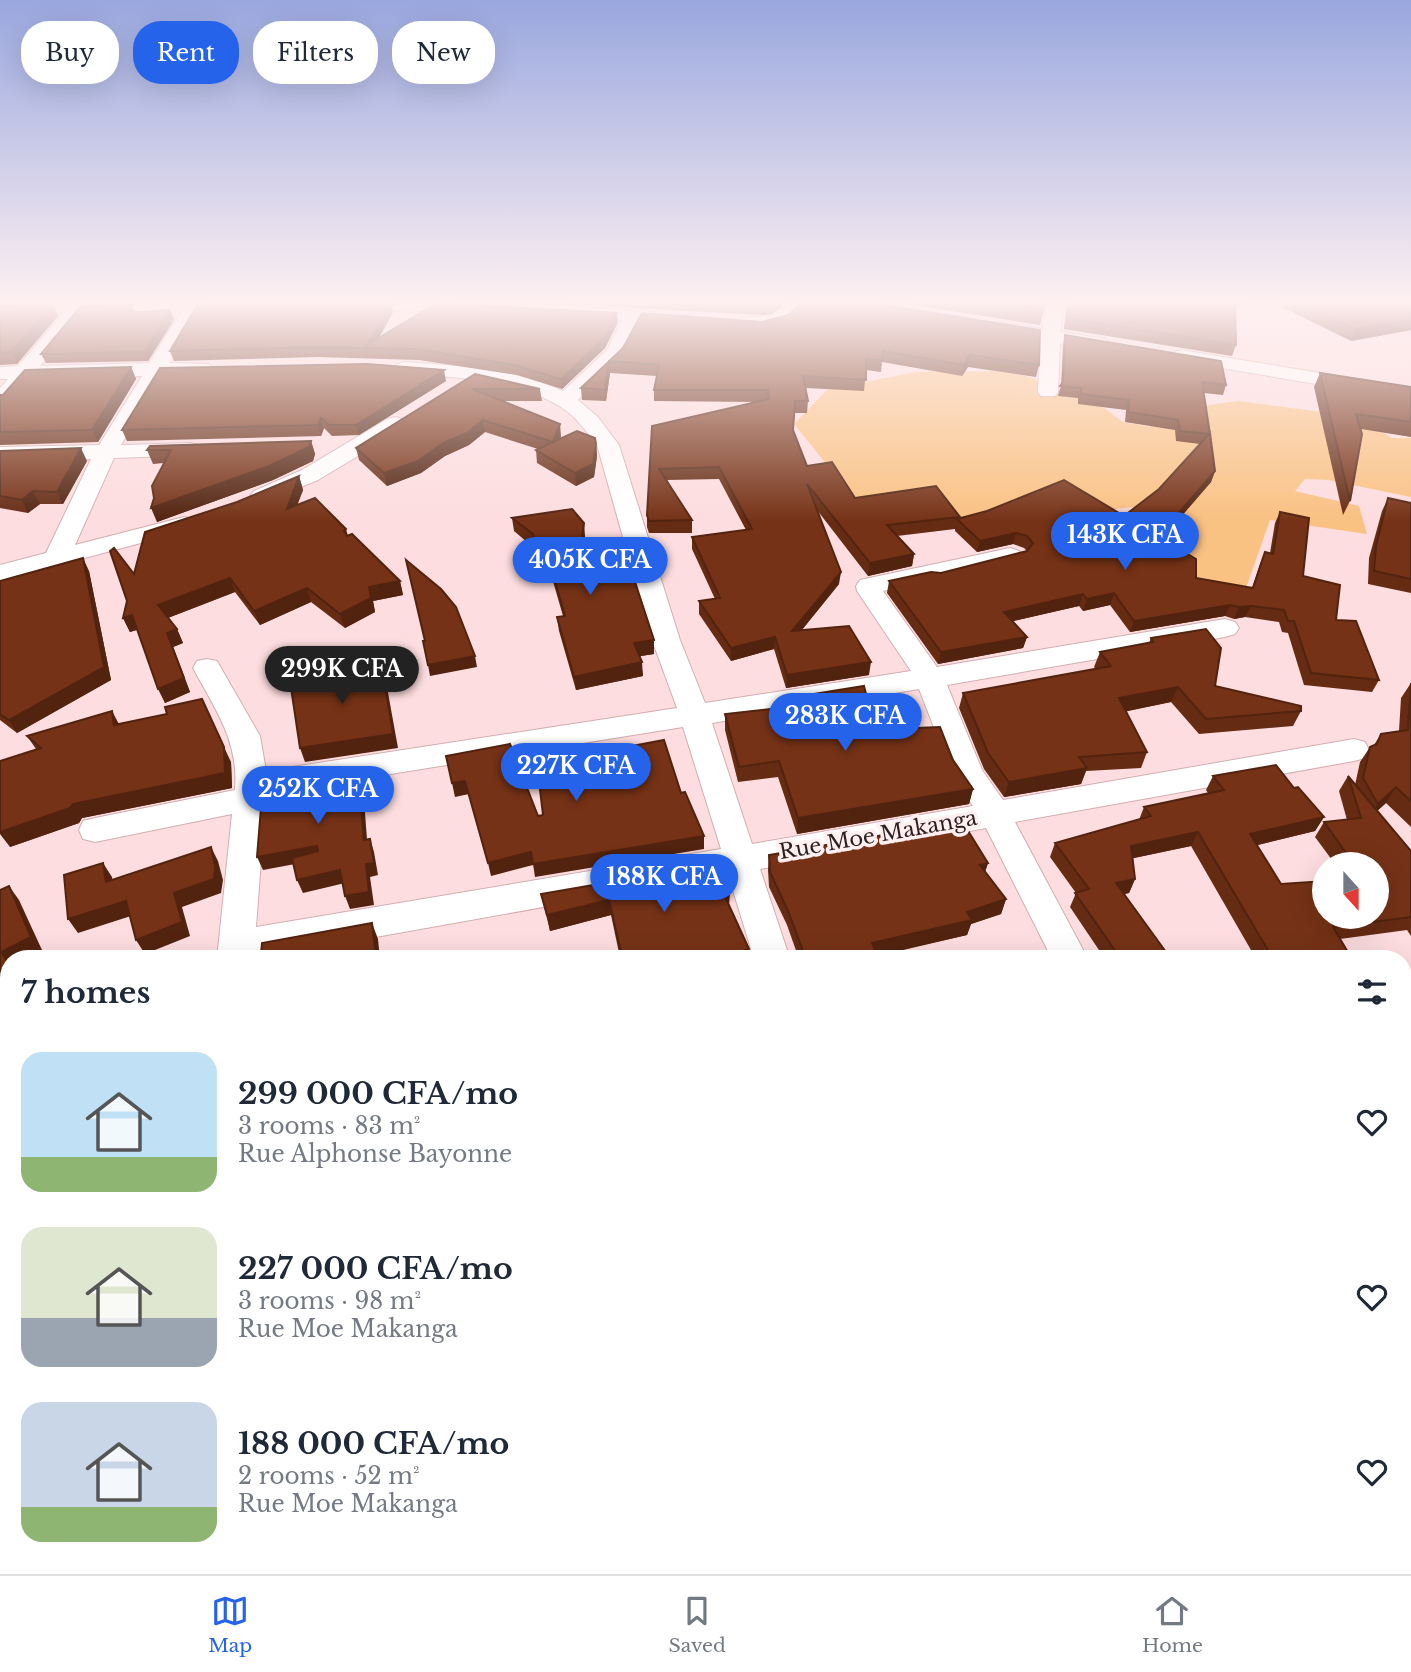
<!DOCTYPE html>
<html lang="en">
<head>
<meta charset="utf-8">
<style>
	body { margin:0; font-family:"Libre Baskerville",serif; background:#f2f2f3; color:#1f2937; height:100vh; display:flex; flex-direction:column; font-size:26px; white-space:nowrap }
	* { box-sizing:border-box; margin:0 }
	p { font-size:23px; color:#747a83 }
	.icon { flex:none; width:38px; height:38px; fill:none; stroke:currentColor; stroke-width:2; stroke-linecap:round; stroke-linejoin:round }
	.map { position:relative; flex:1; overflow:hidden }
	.details { position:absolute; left:0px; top:950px; width:1412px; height:625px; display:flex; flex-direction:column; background:#fff; border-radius:28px 28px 0 0; box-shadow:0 7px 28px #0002 }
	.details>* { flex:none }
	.banner { position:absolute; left:21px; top:21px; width:700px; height:63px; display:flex; gap:14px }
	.needle { width:46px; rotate:159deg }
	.buttons { position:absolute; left:1312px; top:852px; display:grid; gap:14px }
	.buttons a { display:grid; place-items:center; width:77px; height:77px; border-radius:50%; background:#fff; box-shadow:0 7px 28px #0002; font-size:35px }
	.price { position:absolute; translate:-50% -60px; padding:0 16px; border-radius:24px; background:#2563eb; color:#fff; font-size:23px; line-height:46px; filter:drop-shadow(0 2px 4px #0008) }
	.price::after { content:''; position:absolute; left:50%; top:42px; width:21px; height:16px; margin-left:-10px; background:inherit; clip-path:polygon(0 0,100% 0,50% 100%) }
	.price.selected { background:#222; color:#fff }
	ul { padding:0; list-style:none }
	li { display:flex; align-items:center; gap:21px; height:175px; padding:0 21px }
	li span { display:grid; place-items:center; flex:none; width:196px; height:140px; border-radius:21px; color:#555 }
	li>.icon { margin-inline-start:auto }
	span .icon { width:84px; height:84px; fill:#fffc; stroke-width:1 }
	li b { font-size:30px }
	h2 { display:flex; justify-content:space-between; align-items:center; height:84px; padding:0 21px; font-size:30px }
	.tag { padding:0 24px; border-radius:28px; background:#fff; box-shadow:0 7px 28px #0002; font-size:24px; line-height:63px }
	.tag.selected { background:#2563eb; color:#fff }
	.tabs { display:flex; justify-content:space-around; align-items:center; height:98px; border-top:2px solid #e0e1e3; background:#fff; font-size:19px; color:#747a83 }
	.tabs a { display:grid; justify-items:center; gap:4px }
	.tabs .selected { color:#2563eb }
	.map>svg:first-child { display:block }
</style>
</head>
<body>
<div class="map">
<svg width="1411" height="1574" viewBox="0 0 1411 1574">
	<rect width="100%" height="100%" fill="#fddddf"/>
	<!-- green -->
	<path fill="#f9c182" d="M1014 371 1104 408 1123 422 1150 427 1160 412 1238 401 1338 414 1363 421 1392 438H1411V497L1328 480 1305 479 1295 491 1359 506 1367 534 1270 520 1246 588 1185 575 1181 529 1153 505 989 522 852 496 794 424 827 390 915 372Z"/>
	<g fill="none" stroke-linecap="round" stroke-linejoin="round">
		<!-- street casing -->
		<g stroke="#d3aeb0" stroke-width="2">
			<path id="street" d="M74 301H247L249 304 240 310H201L170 363 209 364 212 368 209 372 162 375 121 445 191 443 199 445 202 450 199 455 114 458 75 545 184 517 193 519 196 524 193 529 66 563 64 566 0 581V565L46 553 91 459 0 461V447L99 445 142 376 30 378 7 405 0 407V388L8 379H0V367L18 366 64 313 0 315V303ZM182 311 149 363 40 366 84 313Z
				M340 301H511L691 315 693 319 691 323 684 325 641 322 622 357 578 400 598 417 619 445 680 640 705 703 911 671 857 591 856 586 860 580 1010 548 1019 551 1023 556 1019 561 883 591 937 667 1225 619 1235 622 1239 628 1235 634 1225 637 947 685 982 770 1003 800 1354 739 1365 742 1369 750 1365 758 1354 761 1015 822 1088 959H1052L986 828 760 869 790 959H754L728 874 253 959H217L232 814 95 842 83 839 79 830 83 821 95 818 235 790C239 741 215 709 193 668L197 661 207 659 217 661 221 668 260 736 266 771 677 708 652 640 597 445C586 431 575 415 559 406 515 379 454 377 404 374L397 372 394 368 397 364 404 362C456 365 515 369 563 391L607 350 622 320 511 313 348 309 341 307ZM919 689 952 774 973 806 752 844 712 723ZM683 727 721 849 256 927 266 794Z
				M790 301H810L779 327 743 329 733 323 743 317H768Z
				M1047 301H1065L1060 332 1105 339 1115 345 1105 351 1060 344 1058 392 1055 396H1041L1038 392 1040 340 998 334 988 328 998 322 1042 329Z
				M1181 350 1411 388V400L1174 360 1171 356 1174 352Z
				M395 417 403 419 406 424 403 429 318 480 262 503 254 501 250 496 254 491 302 470 387 419Z
				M9 1165V1207L0 1209V1167Z
				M9 1464V1514L0 1516V1466Z
				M1404 1533 1411 1536V1574H1384L1381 1566H1404Z
				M139 1566H191L190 1574H138Z
				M943 1566H995L997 1574H945Z"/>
		</g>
		<!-- street -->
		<use href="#street" fill="#fff" fill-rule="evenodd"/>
	</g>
	<!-- wall -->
	<path fill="#652b13" d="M549 301H787L772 314 761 315 555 303Z
		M891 301H1045L1040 325Z
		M1067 301H1259L1235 307 1236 345 1232 356 1064 329Z
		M1270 301H1411V330L1351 341Z
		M53 304 58 316 17 364 0 365V306Z
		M132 305 135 312 170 310 174 320 148 361 46 363 41 354Z
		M393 312 379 338 618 322 605 348 562 389 517 375 419 360 318 357 174 361 170 351Z
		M788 315 1039 365 1036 377 968 367 962 376 882 362 881 372 866 370 864 391 806 388 808 401 807 413H795L793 431 807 466 855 498 960 517 959 519 1124 516 1159 489 1200 444 1176 441 1175 430 1125 422 1126 410 1078 404V398L1058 396 1061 386 1063 345 1065 335 1226 385 1223 395 1204 393 1215 471 1211 482 1180 518H1182L1178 530 1169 543 1196 578 1252 588 1260 564 1265 552 1270 553 1275 523 1280 512 1303 576 1336 620 1379 680 1372 692 1304 685 1288 633 1282 632 1279 622 1245 617 1234 619 1225 616 1130 632 1110 605 1083 611 1079 606 1013 621 1027 637 1023 648 938 664 887 593 889 581 941 573 1027 551 1024 548 1013 544 977 552 955 531V529L897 536 914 554 912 566 868 576 817 510 839 584 802 630 869 675 786 688 774 649 731 661 699 614V601L715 599 692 549V537L746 530 719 479 667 480 692 520V533H649L647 527V515L652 426 758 402 654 401V390L657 376 610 373 606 401 582 400 581 388 623 348 762 322Z
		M131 367 136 379 98 442 0 445V395Z
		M1320 373 1411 387V437L1361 429 1350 501 1343 515 1314 387Z
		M475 374 540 389 542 401H502L561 436 560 439 596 444 597 456 594 477 576 486 537 463 536 450 538 449 485 432 469 445 445 456 421 473 387 486 359 460 356 448Z
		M446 381 359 435 332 436 324 428 321 436 127 441 122 430Z
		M311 441 315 454 313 461 273 480 157 522 164 463 153 464 147 450Z
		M0 451 87 461 63 504H40L28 513 0 508Z
		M299 476 303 490 297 505 346 529 348 536 400 581 403 595 373 601 375 612 345 628 311 602 260 625 235 592 168 618 177 629 183 643 173 647 190 692 165 703 137 630 130 632 123 618 134 574 237 502Z
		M1388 498 1411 503V593L1368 584 1369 558 1382 511Z
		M512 518 585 536 582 558 654 640V654L640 656 643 676 576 690 559 631 557 617 563 616 552 578 544 579 534 548 514 531Z
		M89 571 111 680 17 733 0 720V581Z
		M1151 638 1215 686 1301 711 1293 726 1199 734 1171 702 1126 711 1147 752 1141 768 1086 771 1081 784 1004 797 984 769 959 708 963 693 1096 669 1094 667 1100 652 1149 643Z
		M1411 683V827L1386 803 1377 811 1411 851V936L1407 930 1340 939 1255 957 1191 846 1133 858 1135 879 1129 893 1124 894 1171 959H1105L1070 907 1076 893 1050 857 1055 843 1139 820 1144 807 1208 793 1206 790 1213 776 1294 788 1324 817 1315 831 1257 845 1281 884 1325 917 1377 864H1335L1315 837 1324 822 1347 820 1339 791 1348 776 1355 785 1360 762 1370 747 1374 745 1381 734 1399 731 1401 698Z
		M795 697 870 710 890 729 953 760 973 789 969 804 797 834 778 777 738 782 725 730V714L794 707Z
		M119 724 231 762 232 788 82 818 79 823 10 847 36 749 27 736Z
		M769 855 988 863 985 872 1006 899 1001 914 971 924 967 935 878 956 879 959H799L787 925 769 887 768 870Z
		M730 888 729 904 749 949V959H591L619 953 611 915 550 931 541 894Z
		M1404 1091 1411 1106V1149H1404Z
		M1411 1325V1462L1404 1449Z
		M999 1566H1094L1092 1567 1094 1574H1002Z"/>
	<!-- shaded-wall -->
	<path fill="#52230f" d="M775 301H787L772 314 761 315V304Z
		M1234 301H1259L1231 308Z
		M391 302 393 312 373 348 367 345Z
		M53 304 58 316 17 364 11 352Z
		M132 305 135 315 127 313Z
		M170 310 174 320 148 361 144 352Z
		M617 313 618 322 605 348 562 389 561 379Z
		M1411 320V330L1351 341 1355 329Z
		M970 355 968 367 962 376 964 365Z
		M609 361 610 373 606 401 605 390Z
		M131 367 136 379 98 442 92 430Z
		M444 370 446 381 359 435 356 425Z
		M321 418 324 428 321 436 318 425Z
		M483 420 485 432 469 445 445 456 421 473 387 486 384 473Z
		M560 424 561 436 554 455 553 442Z
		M311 441 315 454 313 461 273 480 157 522 151 508Z
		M596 444 597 456 594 477 576 486 575 473Z
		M81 448 87 461 63 504 57 492Z
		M1215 471 1211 482 1171 528 1176 516Z
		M299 476 303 490 291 522 287 509Z
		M33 491 40 504 28 513 22 500Z
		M1182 518 1178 530 1163 553 1167 542Z
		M584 523 585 536 580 571 579 557Z
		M1016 533 1013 544 977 552 980 541Z
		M914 554 912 566 868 576 870 563Z
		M83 558 89 571 111 680 17 733 9 720Z
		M550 564 552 578 544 579 542 565Z
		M841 572 839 584 791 643 792 631Z
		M230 578 235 592 165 619 158 605Z
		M400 581 403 595 373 601 375 612 345 628 340 614 369 587Z
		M307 588 311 602 260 625 254 611Z
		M1114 593 1110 605 1083 611 1087 599Z
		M1083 594 1079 606 1001 624 1004 612Z
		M1230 605 1225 616 1130 632 1134 621Z
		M1251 606 1245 617 1234 619 1239 607Z
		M132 615 139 629 130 632 123 618Z
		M177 629 183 643 173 647 190 692 165 703 158 689 167 633Z
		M775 637 774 649 731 661V648Z
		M1027 637 1023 648 938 664 941 652Z
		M654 640V654L635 657 634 643Z
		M475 656 477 667 430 676 428 665Z
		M381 661 385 676 398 748 305 762 300 748Z
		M642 662 643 676 576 690 574 677Z
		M871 662 869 675 786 688 787 675Z
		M1178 687 1171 702 1114 714 1119 698Z
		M112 711 120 726 114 725Z
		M224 747 231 762 232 788 82 818 79 823 10 847 0 834V832L73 804Z
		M361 768 365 781 363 786 368 853 364 840 358 773Z
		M1087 768 1081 784 1004 797 1009 782Z
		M465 781 469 794 455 797 452 783Z
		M1396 787 1386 803 1368 819 1378 804Z
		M973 789 969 804 797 834 798 818Z
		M1324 817 1315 831 1242 849 1250 834Z
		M1198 832 1191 846 1125 860 1131 846Z
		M704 836V849L535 877 533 864Z
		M370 839 374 852 378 875 370 877 374 905 350 909 345 896 366 864Z
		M317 846 322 859 263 870 257 857Z
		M211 847 218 861 223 880 221 893 182 907 190 936 145 954 136 940Z
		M531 852 533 865 491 876 488 863Z
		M103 863 112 877 115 896 106 882Z
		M988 863 983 878 980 865Z
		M340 870 345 883 303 893 297 880Z
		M1135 879 1129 893 1110 897 1116 883Z
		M9 886 19 900 42 950 24 959H9V964L1 952Z
		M730 888 729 904 722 906V890Z
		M1006 899 1001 914 971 924 967 935 869 957 872 943Z
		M609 900 611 915 550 931 547 915Z
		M126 901 134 915 78 933 68 919Z
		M372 923 378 939 380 959H377L376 957Z
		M749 949V959H731V955Z
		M9 1003V1022L0 1021V1008Z
		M9 1054V1064L0 1068V1058Z
		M1411 1058V1067L1404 1069V1060Z
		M9 1143V1163L0 1166V1147Z
		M9 1452V1463L6 1462 0 1463V1454Z
		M115 1566H136L137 1574H122Z
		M392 1566H402V1574H392Z"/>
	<!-- building -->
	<path fill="#753216" stroke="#52230f" stroke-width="2" d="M698 301H775L772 303 761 304Z
		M804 301H859L1040 330 1039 365 970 355 964 365 883 351 882 360 866 359V380L803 376 808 401H795L793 430 807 466 832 462 855 498 936 486 960 517 887 525 914 554 870 563 807 484 841 572 792 631 849 626 871 662 787 675 775 637 731 648 699 601 720 598 692 537 752 529 719 467 659 469 692 520 649 521 647 515 652 426 769 399 768 390H654L659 365 609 361 605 390 581 388 623 348 642 313 762 322 788 315Z
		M959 301H1045L1042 314Z
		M1069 301H1235L1236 345 1067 318Z
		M1296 301H1411V320L1355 329Z
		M391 302 367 345 437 303 617 313 604 338 561 379 515 365 417 349 315 347 170 351 198 304Z
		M53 304 11 352 0 353V306Z
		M132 305 127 313 170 310 144 352 41 354 81 306Z
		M1065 335 1221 361 1226 385 1202 382 1210 434 1180 431 1178 420 1128 412 1129 400 1081 394V388L1060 386 1063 382Z
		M367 364 444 370 356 425H329L321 418 318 425 122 430 160 368Z
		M131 367 92 430 0 432V395H3L25 370Z
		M1320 373 1411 387V422L1356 414 1362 434 1350 501Z
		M475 374 540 389H472L560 424 553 442 577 431 595 438 596 444 593 464 575 473 536 450 553 442 483 420 467 433 443 443 418 461 384 473 356 448Z
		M1210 433 1215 471 1176 516 1182 518 1167 542 1196 559V578L1253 588 1265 552 1273 554 1280 512 1309 518 1303 576 1340 585 1336 620 1356 621 1379 680 1311 673 1294 621H1288L1284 610 1251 606 1239 607 1230 605 1134 621 1114 593 1087 599 1083 594 1004 612 1027 637 941 652 889 581 931 572 941 573 1027 551 1033 543 1027 536 1016 533 980 541 957 519 987 511 1064 480 1124 516 1159 489Z
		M311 441 309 447 269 466 151 508 154 498 152 486 171 450H147L150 446Z
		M81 448 57 492 33 491 22 500 0 496V451Z
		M299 476 287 509 315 498 346 529 344 531 347 536 352 534 400 581 369 587 371 598 340 614 307 588 254 611 230 578 158 605 177 629 167 633 184 678 158 689 132 615 123 618 127 601 110 551 114 548 134 574 145 532 237 502Z
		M1388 498 1411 503V579L1374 571 1376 546Z
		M572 509 584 523 579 557 623 565 628 580 634 579 654 640 634 643 642 662 574 677 557 617 565 616 550 564 542 565 533 534 512 518Z
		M83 558 104 667 9 720 0 714V581Z
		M406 560 441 589 456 607 475 656 428 665 423 641H425Z
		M1206 629 1221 648 1215 686 1301 706V711L1206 719 1178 687 1119 698 1147 752 1079 757 1087 768 1009 782 988 753 963 693 1111 666 1100 652 1153 642 1151 638Z
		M381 661 393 734 300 748 290 681Z
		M1411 683V801L1396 787 1378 804 1363 778 1370 747 1377 744 1381 734 1408 730Z
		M864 686 870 710 882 708 890 729 940 727 953 760 973 789 798 818 779 761 739 767 725 714 798 706 795 697Z
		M202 699 224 747 225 773 73 804 70 808 0 832V761L41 748 27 736 112 711 114 725 167 714 165 707Z
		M664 740 681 793 685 792 704 836 533 864 531 852 488 863 465 781 452 783 446 756 510 744 538 816 543 815 537 764Z
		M1276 765 1294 788 1298 787 1324 817 1250 834 1281 884 1325 881V917H1377V864H1354L1324 822 1361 818 1348 776 1411 851V917L1333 927 1352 959H1250L1269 952 1198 832 1131 846 1135 879 1116 883 1171 959H1121L1075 893 1089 889 1055 843 1151 816 1144 807 1224 790 1213 776Z
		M361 768 358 773 364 840 370 839 374 863 366 864 369 892 345 896 340 870 297 880 292 858 318 851 317 846 257 857 263 783Z
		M962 821 988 863 980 865 1006 899 967 912 972 920 872 943 879 959H806L788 911 770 872 769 855Z
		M211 847 215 866 214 879 174 893 182 922 136 940 126 901 68 919 64 875 103 863 106 882Z
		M721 863 730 888 722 890 749 949 731 955 732 959H591L621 952 609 900 547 915 541 894Z
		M9 886 31 937 1 952 9 964V1003L0 1008V890Z
		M372 923 376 957H372V959H254V956L261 954 262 943Z
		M1203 954 1205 959H1176L1175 955Z
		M1411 1002V1058L1404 1060V1004Z
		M9 1015V1054L0 1058V1019Z
		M1404 1091 1411 1106V1137L1404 1138Z
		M9 1100V1143L0 1147V1103Z
		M9 1200V1452L0 1454V1202Z
		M1411 1325V1444L1404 1446V1327Z
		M9 1495V1566H115V1567L123 1568 122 1574H0V1496Z
		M183 1566H392V1574H183Z
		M570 1566H720L722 1574H571Z
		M828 1566H899L901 1574H802Z
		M1011 1566H1091L1094 1574H1014Z"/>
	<!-- sky -->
	<linearGradient id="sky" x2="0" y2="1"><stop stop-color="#99a7df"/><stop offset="0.58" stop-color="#fef0f1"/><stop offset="1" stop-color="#fef0f1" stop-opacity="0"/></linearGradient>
	<rect width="1411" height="521" fill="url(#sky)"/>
	<g text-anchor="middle" stroke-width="7" stroke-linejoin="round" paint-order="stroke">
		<!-- street labels -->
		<g font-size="21" fill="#2c1f20" stroke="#ffeff0">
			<text transform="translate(878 835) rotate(-10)" y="7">Rue Moe Makanga</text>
		</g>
	</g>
</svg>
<div class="buttons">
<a><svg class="needle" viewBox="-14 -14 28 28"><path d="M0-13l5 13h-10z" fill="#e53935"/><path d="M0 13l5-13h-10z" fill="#747a83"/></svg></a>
</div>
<b class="price" style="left:1125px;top:572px">143K CFA</b>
<b class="price" style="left:590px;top:597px">405K CFA</b>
<b class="price selected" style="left:342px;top:706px">299K CFA</b>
<b class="price" style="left:845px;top:753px">283K CFA</b>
<b class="price" style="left:576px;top:803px">227K CFA</b>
<b class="price" style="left:318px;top:826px">252K CFA</b>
<b class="price" style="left:664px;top:914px">188K CFA</b>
<div class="banner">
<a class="tag">Buy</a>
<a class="tag selected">Rent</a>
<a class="tag">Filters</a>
<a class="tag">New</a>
</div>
<section class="details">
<h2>7 homes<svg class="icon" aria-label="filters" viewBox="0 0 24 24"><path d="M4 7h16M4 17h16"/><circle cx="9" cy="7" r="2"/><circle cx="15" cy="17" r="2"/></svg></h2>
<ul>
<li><span style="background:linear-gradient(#bfe0f5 75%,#8fb573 0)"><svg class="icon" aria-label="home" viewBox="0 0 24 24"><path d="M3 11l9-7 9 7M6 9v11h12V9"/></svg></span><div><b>299 000 CFA/mo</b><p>3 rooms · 83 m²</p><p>Rue Alphonse Bayonne</p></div><svg class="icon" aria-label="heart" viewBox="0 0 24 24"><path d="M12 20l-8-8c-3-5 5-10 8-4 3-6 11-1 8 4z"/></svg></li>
<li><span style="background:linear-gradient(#dfe7d0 65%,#9aa5b1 0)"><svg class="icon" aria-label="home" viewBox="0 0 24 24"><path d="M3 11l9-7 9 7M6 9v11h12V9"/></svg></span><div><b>227 000 CFA/mo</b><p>3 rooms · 98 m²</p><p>Rue Moe Makanga</p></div><svg class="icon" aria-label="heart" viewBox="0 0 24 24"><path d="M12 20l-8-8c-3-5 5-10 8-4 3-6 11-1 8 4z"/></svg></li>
<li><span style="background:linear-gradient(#c9d6e8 75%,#8fb573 0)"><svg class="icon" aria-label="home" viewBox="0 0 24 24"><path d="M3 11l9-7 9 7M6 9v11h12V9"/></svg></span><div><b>188 000 CFA/mo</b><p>2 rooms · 52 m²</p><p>Rue Moe Makanga</p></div><svg class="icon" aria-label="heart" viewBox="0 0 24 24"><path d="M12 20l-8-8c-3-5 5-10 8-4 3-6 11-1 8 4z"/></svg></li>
</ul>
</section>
</div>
<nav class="tabs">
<a class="selected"><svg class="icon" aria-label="map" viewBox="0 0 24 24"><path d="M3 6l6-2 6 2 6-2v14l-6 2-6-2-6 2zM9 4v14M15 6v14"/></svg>Map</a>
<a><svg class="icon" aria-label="saved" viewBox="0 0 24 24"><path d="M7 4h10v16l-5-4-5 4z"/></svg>Saved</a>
<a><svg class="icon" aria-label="home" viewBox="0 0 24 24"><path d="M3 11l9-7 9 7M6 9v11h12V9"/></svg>Home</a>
</nav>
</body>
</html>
